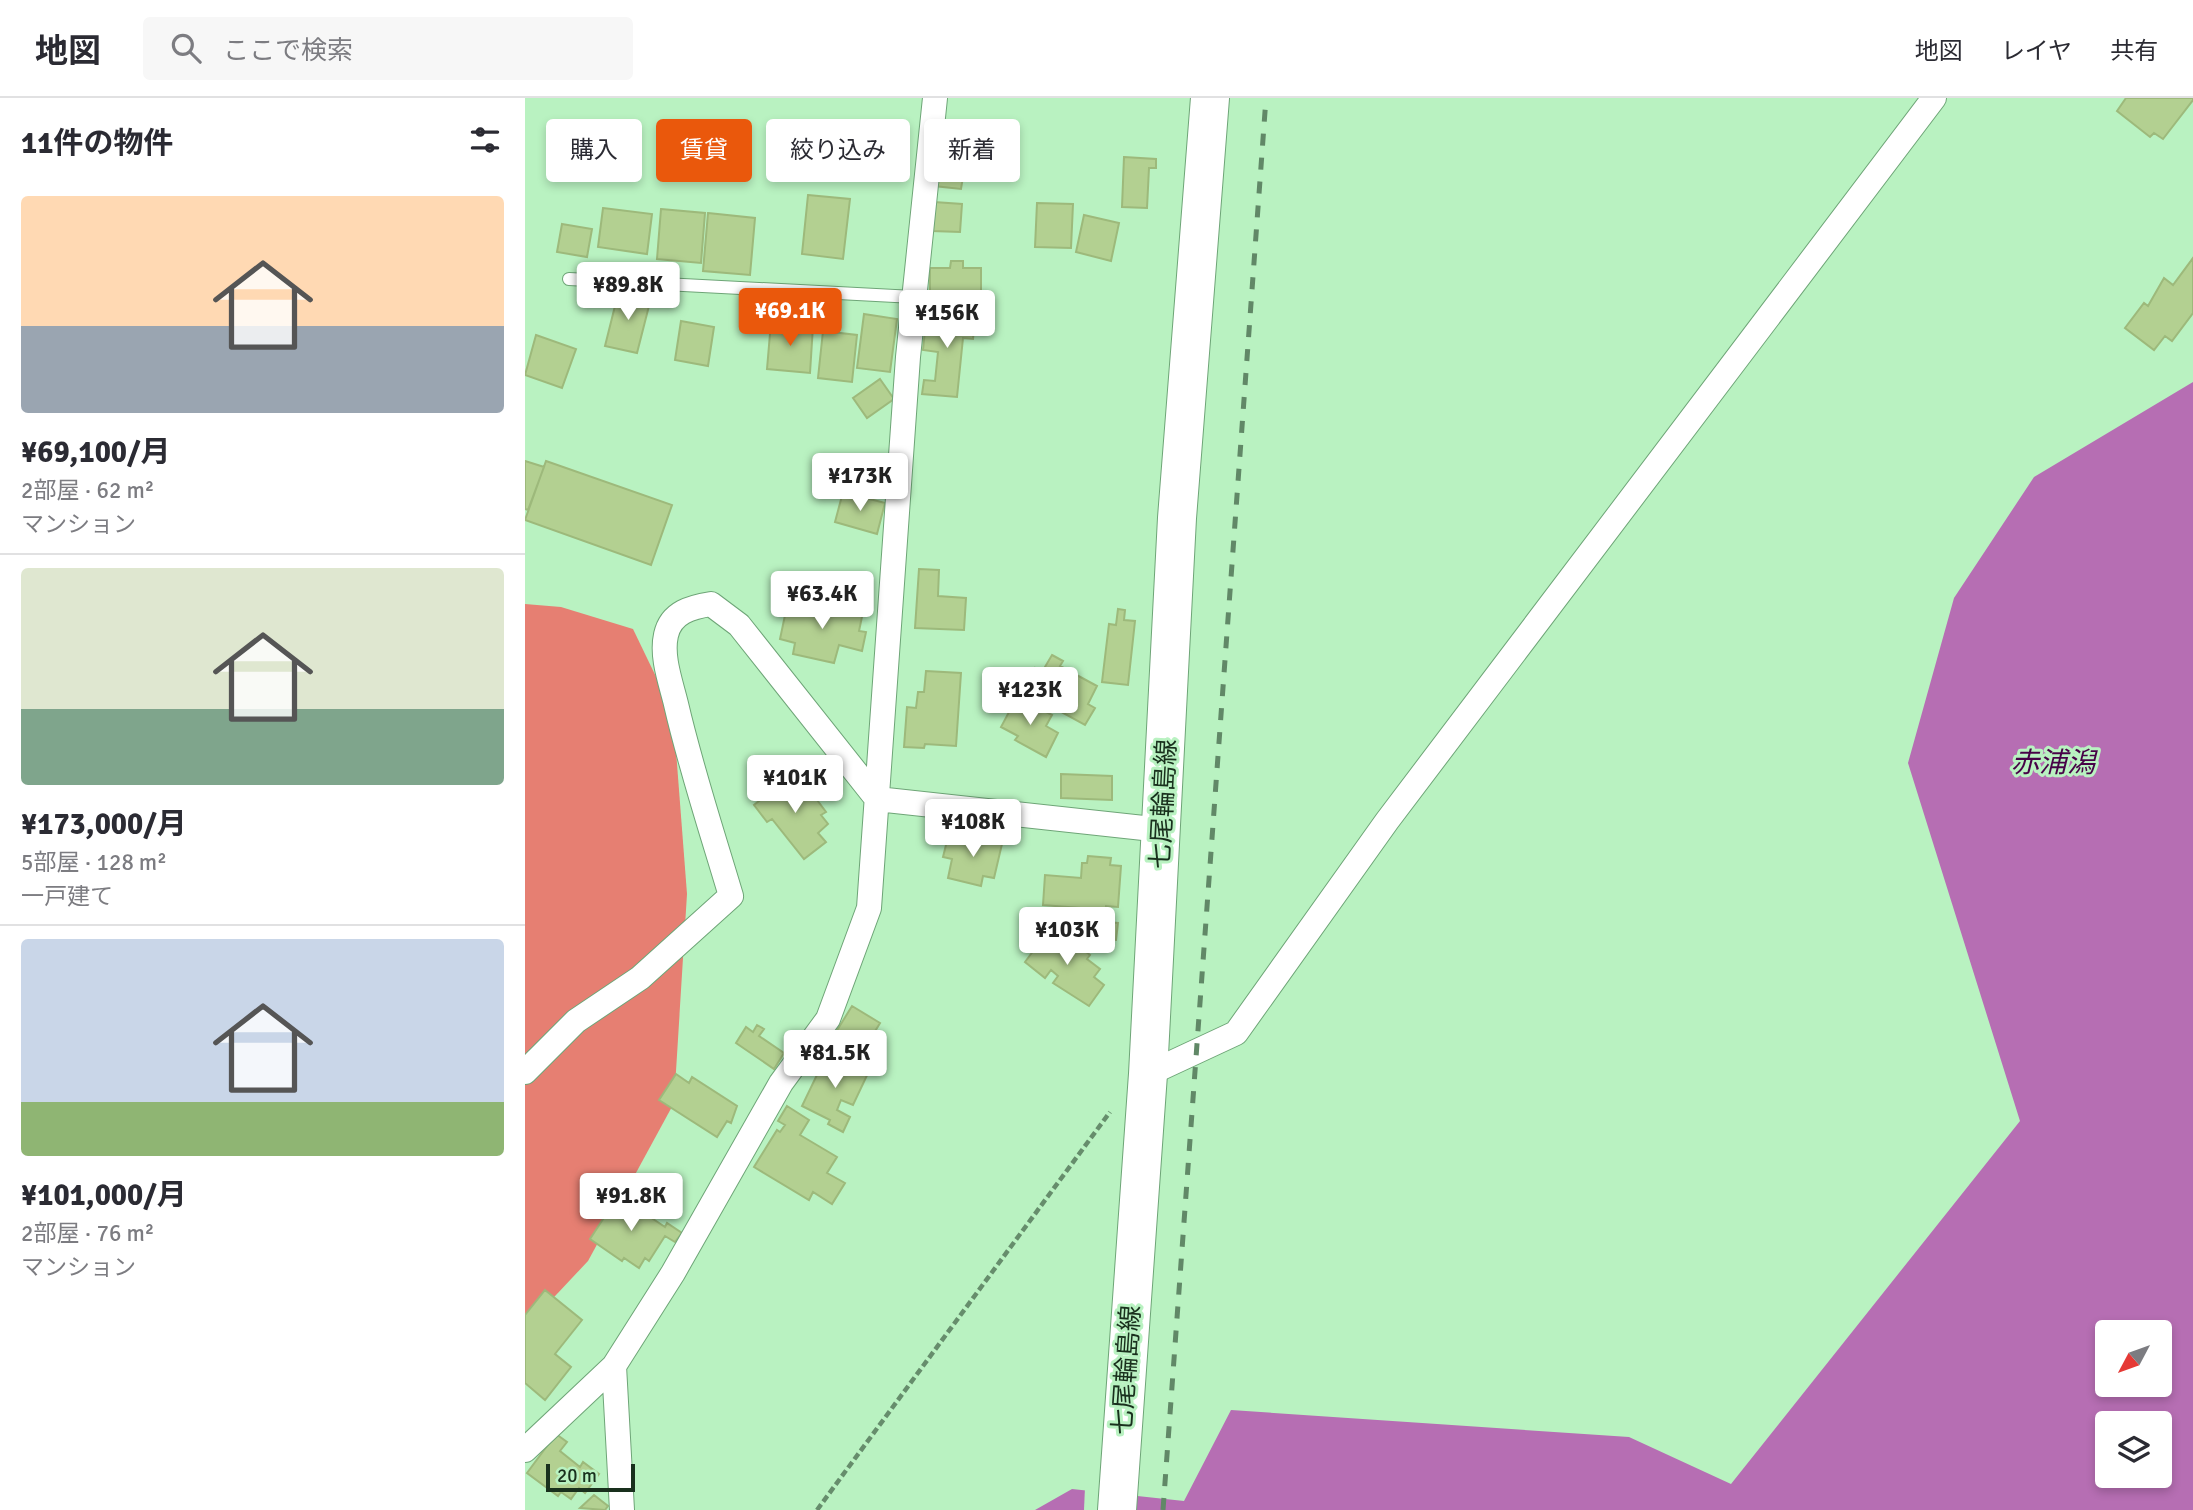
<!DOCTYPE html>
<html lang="ja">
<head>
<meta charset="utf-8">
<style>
	body { margin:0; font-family:Signika,"Noto Sans JP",sans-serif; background:#f7f7f7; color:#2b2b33; height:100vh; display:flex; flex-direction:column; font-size:26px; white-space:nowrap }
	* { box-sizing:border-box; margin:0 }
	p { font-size:23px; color:#7c7c81 }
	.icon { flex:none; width:38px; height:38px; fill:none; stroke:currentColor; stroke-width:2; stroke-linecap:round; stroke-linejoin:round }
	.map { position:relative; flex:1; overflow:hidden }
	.details { display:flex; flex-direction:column; background:#fff; width:525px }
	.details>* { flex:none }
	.banner { position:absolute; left:21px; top:21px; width:665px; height:63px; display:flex; gap:14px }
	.needle { width:46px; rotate:229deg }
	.fabs { position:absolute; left:1570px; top:1222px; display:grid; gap:14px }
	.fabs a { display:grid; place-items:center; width:77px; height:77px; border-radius:7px; background:#fff; box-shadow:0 4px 10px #0003; font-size:35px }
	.scale { position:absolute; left:21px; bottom:18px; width:89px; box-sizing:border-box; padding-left:7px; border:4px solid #19301d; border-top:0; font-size:19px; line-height:24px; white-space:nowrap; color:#19301d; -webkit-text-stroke:5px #b9f2c1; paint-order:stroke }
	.price { position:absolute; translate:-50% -60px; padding:0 16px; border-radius:7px; background:#fff; color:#222; font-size:23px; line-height:46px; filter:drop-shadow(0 2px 4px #0008) }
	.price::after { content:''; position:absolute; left:50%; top:42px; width:21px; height:16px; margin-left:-10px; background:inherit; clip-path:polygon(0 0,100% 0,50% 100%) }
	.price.selected { background:#ea580c; color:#fff }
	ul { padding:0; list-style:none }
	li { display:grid; align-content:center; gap:14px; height:371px; padding:0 21px }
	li+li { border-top:2px solid #e1e1e2 }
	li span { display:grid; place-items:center; height:217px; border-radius:7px; color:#555 }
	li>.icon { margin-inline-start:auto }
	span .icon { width:126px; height:126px; fill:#fffc; stroke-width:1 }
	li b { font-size:30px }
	h2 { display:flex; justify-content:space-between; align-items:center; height:84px; padding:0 21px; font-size:30px }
	.pill { padding:0 24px; border-radius:7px; background:#fff; box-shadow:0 4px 10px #0003; font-size:24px; line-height:63px }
	.pill.selected { background:#ea580c; color:#fff }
	header { display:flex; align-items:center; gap:42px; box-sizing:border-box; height:98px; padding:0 35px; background:#fff; border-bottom:2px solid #e1e1e2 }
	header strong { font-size:33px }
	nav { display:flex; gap:38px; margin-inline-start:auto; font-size:24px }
	.search { width:490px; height:63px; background:#f7f7f7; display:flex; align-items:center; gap:18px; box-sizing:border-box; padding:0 24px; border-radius:7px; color:#7c7c81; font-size:26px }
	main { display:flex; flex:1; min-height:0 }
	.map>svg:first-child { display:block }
</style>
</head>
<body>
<header>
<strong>地図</strong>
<div class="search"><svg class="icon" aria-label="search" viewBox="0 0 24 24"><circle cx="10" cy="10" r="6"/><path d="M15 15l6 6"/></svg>ここで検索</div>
<nav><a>地図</a><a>レイヤ</a><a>共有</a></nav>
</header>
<main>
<section class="details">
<h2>11件の物件<svg class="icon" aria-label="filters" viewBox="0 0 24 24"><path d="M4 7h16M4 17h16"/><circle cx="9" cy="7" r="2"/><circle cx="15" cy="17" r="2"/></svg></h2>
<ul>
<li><span style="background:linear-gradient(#ffd9b3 60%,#9aa5b1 0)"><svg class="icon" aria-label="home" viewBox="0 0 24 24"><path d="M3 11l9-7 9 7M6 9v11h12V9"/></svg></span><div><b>¥69,100/月</b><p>2部屋 · 62 m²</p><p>マンション</p></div></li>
<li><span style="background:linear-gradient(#dfe7d0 65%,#7fa58c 0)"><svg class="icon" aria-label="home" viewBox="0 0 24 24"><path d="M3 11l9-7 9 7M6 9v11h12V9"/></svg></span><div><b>¥173,000/月</b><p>5部屋 · 128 m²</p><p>一戸建て</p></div></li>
<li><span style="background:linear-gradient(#c9d6e8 75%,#8fb573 0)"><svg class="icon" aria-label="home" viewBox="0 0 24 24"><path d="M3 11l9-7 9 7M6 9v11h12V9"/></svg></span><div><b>¥101,000/月</b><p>2部屋 · 76 m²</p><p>マンション</p></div></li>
</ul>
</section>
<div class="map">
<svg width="1668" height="1412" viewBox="0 0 1668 1412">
	<rect width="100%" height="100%" fill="#b9f2c1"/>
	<!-- forest -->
	<path fill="#e67f72" d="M0 506 36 509 108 531 148 614 162 796 149 1005 63 1163 0 1230Z"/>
	<!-- water -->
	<path fill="#b66eb3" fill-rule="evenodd" d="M1668 284V1412H510L547 1391 659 1403 706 1312 1104 1339 1206 1386 1495 1023 1383 665 1429 500 1509 379ZM1582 1234H1634V1286H1582ZM1582 1325H1634V1377H1582Z"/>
	<!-- pier -->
	<path fill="#b9f2c1" d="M560 1389 612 1395 611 1412H559Z"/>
	<!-- building -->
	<path fill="#b3d091" stroke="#9db97b" stroke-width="2" d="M1601 0H1668V2L1638 41 1629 35 1625 39 1592 13Z
		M599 59 631 61V70H624L622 110 597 109Z
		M410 77 438 79 436 91 409 88Z
		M283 97 325 101 318 161 277 156Z
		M409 104 437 106 435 134 407 133Z
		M512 105 548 106 546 150 510 149Z
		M78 110 127 116 122 156 73 149Z
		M136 111 180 115 176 165 132 161Z
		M183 115 230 120 225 177 178 173Z
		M559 117 594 125 586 163 551 154Z
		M37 126 67 131 62 159 32 154Z
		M1668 160V215L1647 243 1640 238 1629 252 1600 230 1619 205 1623 208 1639 180 1648 187Z
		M426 163H438V170H456V196L405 195V170H425Z
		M94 192 126 200 112 255 80 248Z
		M420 209 445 212 444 230 449 231 448 241 438 240 432 299 397 296 399 282 410 283 413 254 398 252 400 232 409 233 411 216 420 217Z
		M339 216 372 221 365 274 332 270Z
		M156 223 189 229 183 268 150 262Z
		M246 224 288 228 285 275 242 271Z
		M298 233 332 237 327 284 293 280Z
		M11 237 51 251 37 290 0 277Z
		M355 281 369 301 342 320 328 300Z
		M0 363 19 369 3 412 0 411Z
		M21 363 147 407 126 467 0 422Z
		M318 394 360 405 352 436 310 424Z
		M394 471 414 472 413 498 441 500 439 532 390 530Z
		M263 503 318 516 320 510 338 514 334 533 341 534 337 553 314 547 309 565 268 556 270 545 255 541Z
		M593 511 600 512 599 522 610 523 603 587 577 584 584 526 591 527Z
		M527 557 538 563 535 568 572 588 563 606 570 610 560 627 498 593 510 570 517 574Z
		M401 573 436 575 431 648 400 646 399 650 379 649 382 609 391 610 393 594H399Z
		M492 599 527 617 521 628 533 635 521 659 490 642 493 638 476 629Z
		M536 676 587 678V702L536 700Z
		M263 680 269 687 277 682 301 714 296 717 303 726 293 735 301 744 279 761 247 721 242 724 229 707Z
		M446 735 477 746 469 780 458 778 456 788 423 780 427 761 418 759 423 739 444 745Z
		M563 758 586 760 585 767 596 768 593 809 581 808V812L518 807 520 777 556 780 557 765H562Z
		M566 823 593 825 591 842 565 840Z
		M524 832 544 848 547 843 565 857 562 861 575 871 569 879 579 887 564 908 528 885 533 878 526 872 520 880 500 864Z
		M327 908 355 925 340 950 311 934Z
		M232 927 239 931 234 938 259 955 249 971 211 945 221 929 228 934Z
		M302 956 328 968 330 964 345 971 328 1007 316 1002 312 1012 325 1019 318 1034 303 1026 305 1022 277 1008Z
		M151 976 164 985 167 979 212 1008 206 1025 202 1023 192 1039 134 1002Z
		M262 1008 284 1022 275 1037 312 1059 302 1075 320 1085 307 1106 288 1094 284 1102 229 1069 252 1032 255 1034 260 1027 253 1023Z
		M94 1098 140 1129 142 1125 157 1135 150 1144 140 1138 124 1163 120 1160 114 1170 99 1160 97 1163 65 1141 84 1112 78 1107 84 1099 91 1103Z
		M20 1192 57 1222 30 1256 46 1269 20 1302 0 1285V1217Z
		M31 1336 42 1344 35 1353 55 1369 58 1364 74 1376 60 1395 54 1390 46 1401 36 1394 33 1398 2 1375Z
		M69 1397 83 1408 80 1412 55 1410Z"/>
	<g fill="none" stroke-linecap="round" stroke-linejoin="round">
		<!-- lane casing -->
		<g stroke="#6ea577" stroke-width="14">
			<path id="lane" d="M44 181 389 199"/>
		</g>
		<!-- street casing -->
		<g stroke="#6ea577" stroke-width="26">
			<path id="street" d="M0 974 51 923 115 880 206 798C187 734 166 671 151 606 146 585 136 559 141 537 146 514 167 509 186 506L214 527 352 701 637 732
				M623 976 711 935 862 723 1409 0
				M89 1268 97 1412
				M0 1352 89 1268 148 1175 256 985 303 921 344 810 383 259 410 0"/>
		</g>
		<!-- primary casing -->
		<g stroke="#6ea577" stroke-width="40">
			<path id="primary" d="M592 1412 623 976 652 420 685 0"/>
		</g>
		<!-- path -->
		<path stroke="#668d6c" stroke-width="4.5" stroke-dasharray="7 3.5" stroke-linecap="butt" d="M292 1412 585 1014"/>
		<!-- lane -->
		<use href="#lane" stroke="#fff" stroke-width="12"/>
		<!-- street -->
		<use href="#street" stroke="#fff" stroke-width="24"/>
		<!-- primary -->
		<use href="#primary" stroke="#fff" stroke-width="38"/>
		<!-- rail -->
		<path stroke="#618867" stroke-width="5" stroke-dasharray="12 12" stroke-linecap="butt" d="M638 1412 741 0"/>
	</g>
	<g text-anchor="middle" stroke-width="6" stroke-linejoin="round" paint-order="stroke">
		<!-- street labels -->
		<g font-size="26" fill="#19301d" stroke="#b9f2c1">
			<text transform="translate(638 706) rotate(-87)" y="9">七尾輪島線</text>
			<text transform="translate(601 1272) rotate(-86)" y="9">七尾輪島線</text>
		</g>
		<!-- water labels -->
		<g font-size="28" font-style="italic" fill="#470147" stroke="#b9f2c1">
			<text x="1528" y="674">赤浦潟</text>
		</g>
	</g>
</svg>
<div class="fabs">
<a><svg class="needle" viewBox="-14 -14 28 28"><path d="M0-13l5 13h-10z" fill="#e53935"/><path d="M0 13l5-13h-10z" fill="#7c7c81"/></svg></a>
<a><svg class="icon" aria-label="layers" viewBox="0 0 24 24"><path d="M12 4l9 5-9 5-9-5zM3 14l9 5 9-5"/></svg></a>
</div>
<div class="scale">20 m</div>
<b class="price" style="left:103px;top:224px">¥89.8K</b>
<b class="price selected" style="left:265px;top:250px">¥69.1K</b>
<b class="price" style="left:422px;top:252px">¥156K</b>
<b class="price" style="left:335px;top:415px">¥173K</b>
<b class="price" style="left:297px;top:533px">¥63.4K</b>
<b class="price" style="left:505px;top:629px">¥123K</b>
<b class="price" style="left:270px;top:717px">¥101K</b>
<b class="price" style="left:448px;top:761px">¥108K</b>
<b class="price" style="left:542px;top:869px">¥103K</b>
<b class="price" style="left:310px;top:992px">¥81.5K</b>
<b class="price" style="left:106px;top:1135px">¥91.8K</b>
<div class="banner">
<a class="pill">購入</a>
<a class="pill selected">賃貸</a>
<a class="pill">絞り込み</a>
<a class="pill">新着</a>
</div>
</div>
</main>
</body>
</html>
